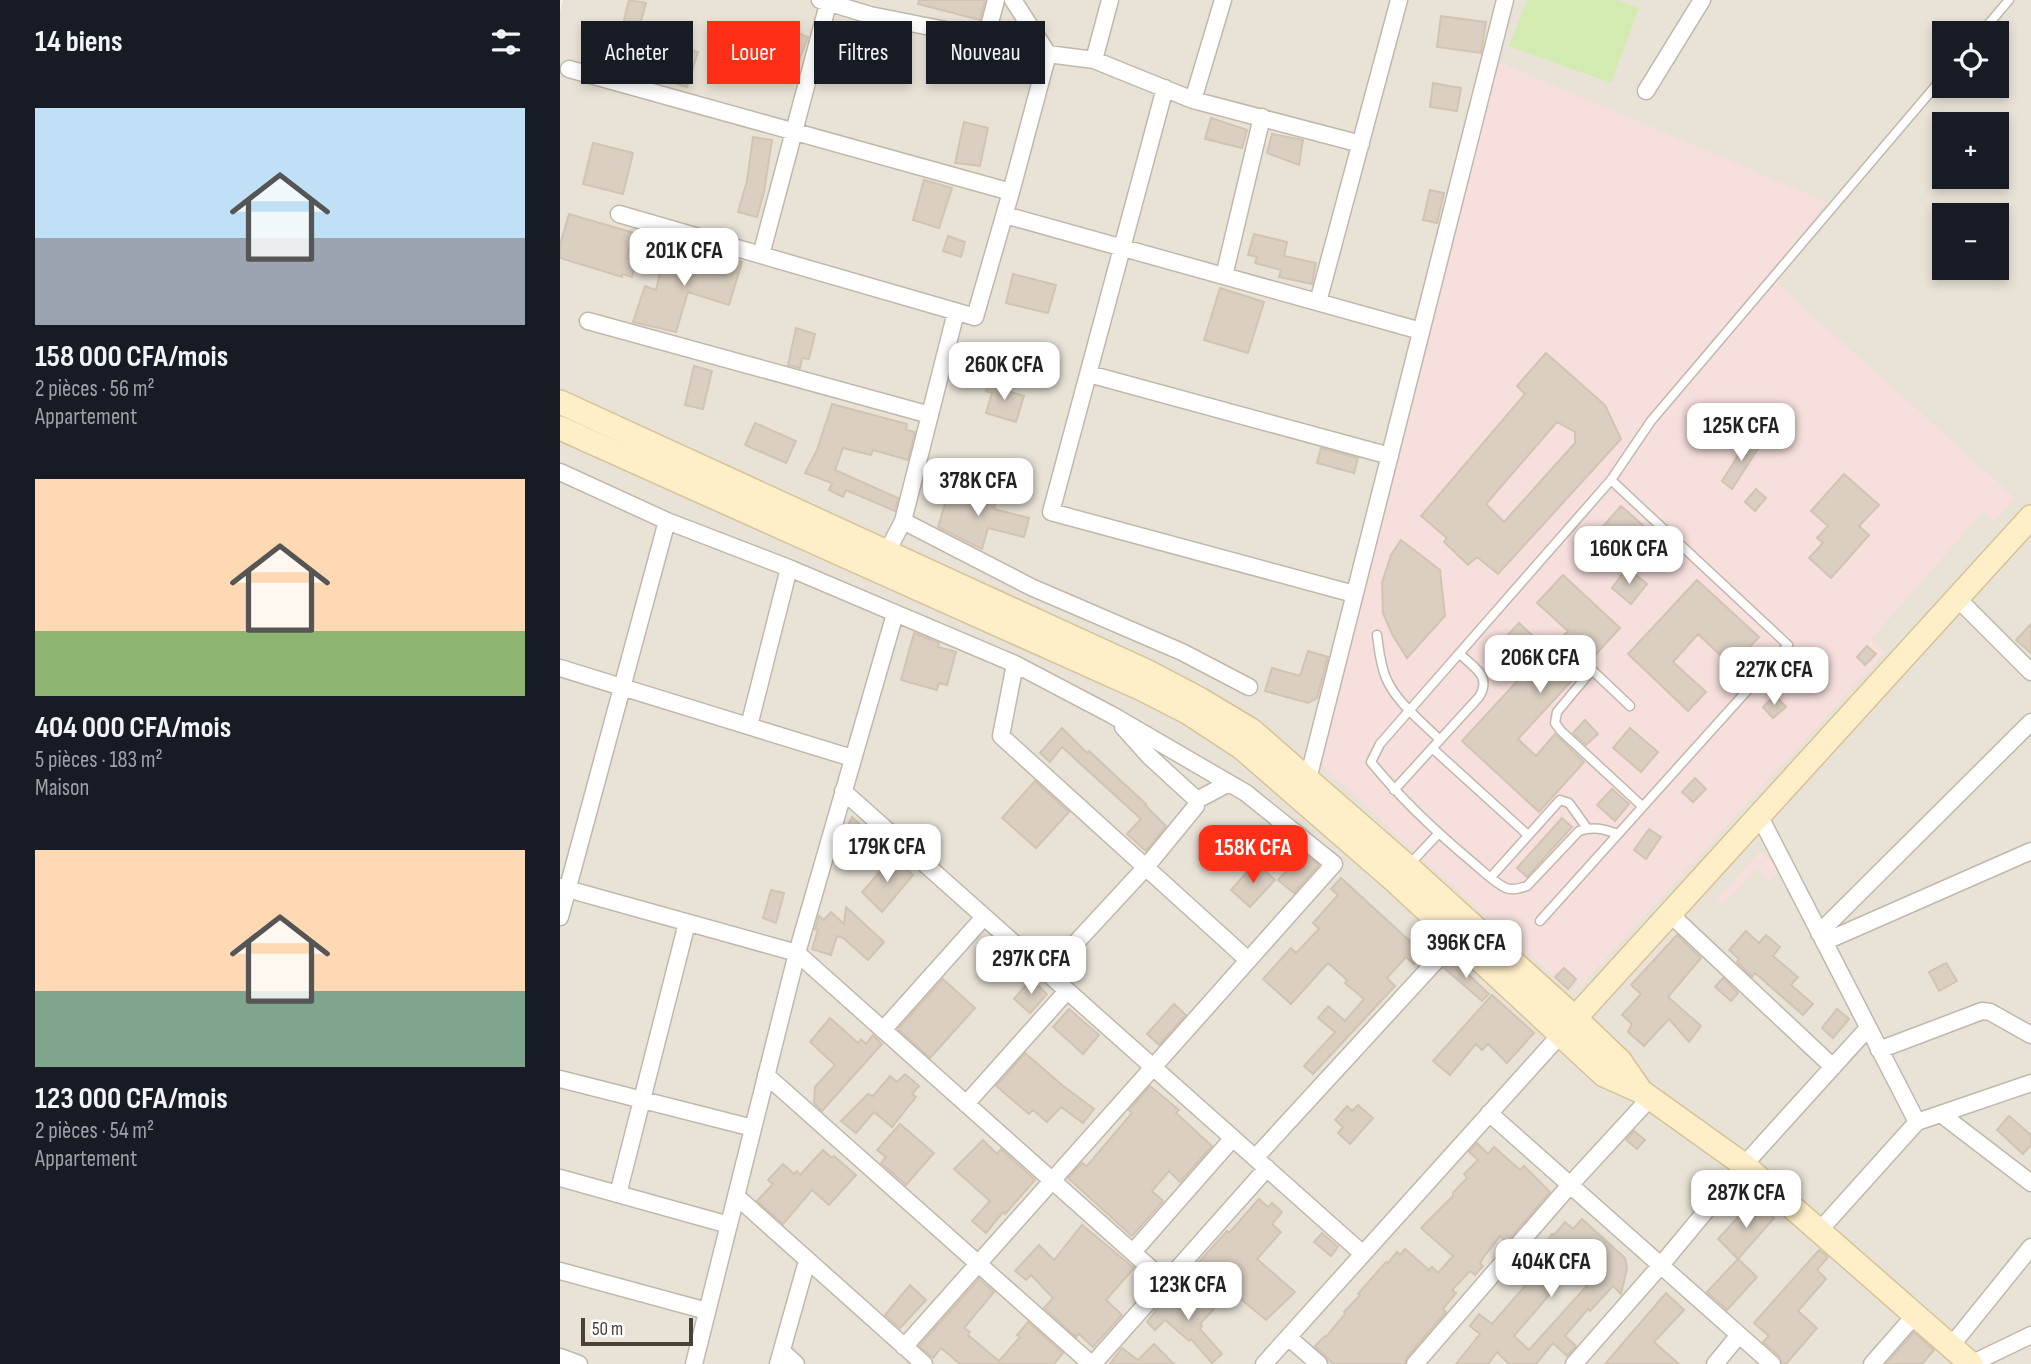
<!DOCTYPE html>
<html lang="fr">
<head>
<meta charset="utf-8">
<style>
	body { margin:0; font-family:"Sofia Sans Condensed",sans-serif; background:#20242c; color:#f1f3f6; height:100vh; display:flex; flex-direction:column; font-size:26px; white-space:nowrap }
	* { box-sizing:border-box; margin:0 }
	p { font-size:23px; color:#9ea1a6 }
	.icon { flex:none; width:38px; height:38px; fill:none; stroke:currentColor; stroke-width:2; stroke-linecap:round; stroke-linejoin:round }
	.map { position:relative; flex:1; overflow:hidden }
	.drawer { display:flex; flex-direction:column; background:#171b24; width:560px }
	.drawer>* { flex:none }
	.top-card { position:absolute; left:21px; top:21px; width:665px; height:63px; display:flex; gap:14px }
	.tools { position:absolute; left:1372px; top:21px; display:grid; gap:14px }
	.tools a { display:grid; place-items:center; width:77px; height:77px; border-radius:0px; background:#171b24; box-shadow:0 4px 10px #0003; font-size:35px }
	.scale { position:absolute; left:21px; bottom:18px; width:112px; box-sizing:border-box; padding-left:7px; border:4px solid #494137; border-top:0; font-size:19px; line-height:24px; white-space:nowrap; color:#494137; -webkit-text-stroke:5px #fff; paint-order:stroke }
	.price { position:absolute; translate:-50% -60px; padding:0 16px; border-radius:14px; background:#fff; color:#222; font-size:23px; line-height:46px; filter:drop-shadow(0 2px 4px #0008) }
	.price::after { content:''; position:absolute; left:50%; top:42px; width:21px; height:16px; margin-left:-10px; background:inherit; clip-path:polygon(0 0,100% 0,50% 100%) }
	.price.active { background:#ff2e16; color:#fff }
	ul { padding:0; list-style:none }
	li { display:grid; align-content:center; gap:14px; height:371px; padding:0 35px }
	li span { display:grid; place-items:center; height:217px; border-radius:0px; color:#555 }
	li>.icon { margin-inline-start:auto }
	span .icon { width:126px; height:126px; fill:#fffc; stroke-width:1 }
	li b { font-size:30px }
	h2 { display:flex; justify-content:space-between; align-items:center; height:84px; padding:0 35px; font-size:30px }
	.pill { padding:0 24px; border-radius:0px; background:#171b24; box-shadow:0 4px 10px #0003; font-size:24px; line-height:63px }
	.pill.active { background:#ff2e16; color:#fff }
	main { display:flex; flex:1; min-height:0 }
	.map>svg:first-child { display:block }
</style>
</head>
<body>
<main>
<section class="drawer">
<h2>14 biens<svg class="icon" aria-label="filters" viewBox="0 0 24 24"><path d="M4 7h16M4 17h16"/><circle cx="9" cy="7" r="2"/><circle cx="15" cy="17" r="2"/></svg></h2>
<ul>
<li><span style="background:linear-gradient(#bfe0f5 60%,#9aa5b1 0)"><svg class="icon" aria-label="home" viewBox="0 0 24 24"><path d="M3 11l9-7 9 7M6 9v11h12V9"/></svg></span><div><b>158 000 CFA/mois</b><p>2 pièces · 56 m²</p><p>Appartement</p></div></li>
<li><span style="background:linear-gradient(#ffd9b3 70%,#8fb573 0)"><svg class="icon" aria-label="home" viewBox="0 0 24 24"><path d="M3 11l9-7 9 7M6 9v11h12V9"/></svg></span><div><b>404 000 CFA/mois</b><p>5 pièces · 183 m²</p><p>Maison</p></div></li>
<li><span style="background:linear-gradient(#ffd9b3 65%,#7fa58c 0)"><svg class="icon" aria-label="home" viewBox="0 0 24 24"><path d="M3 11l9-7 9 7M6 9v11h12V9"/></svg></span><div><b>123 000 CFA/mois</b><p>2 pièces · 54 m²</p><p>Appartement</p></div></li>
</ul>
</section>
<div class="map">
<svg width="1471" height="1364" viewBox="0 0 1471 1364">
	<rect width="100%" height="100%" fill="#f5f1e9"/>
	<!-- residential -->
	<path fill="#e9e3d7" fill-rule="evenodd" d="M3 0H1471V1364H0V12ZM1384 33H1437V86H1384ZM1384 124H1437V177H1384ZM1384 215H1437V268H1384Z"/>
	<!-- medical -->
	<path fill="#f6dfdc" d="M934 60 1267 202 1212 270 1222 280 1219 285 1455 498 1434 521 1423 512 1311 639 1325 652 1022 984 1004 968 995 977 859 856 759 762Z
		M1200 852 1220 870 1210 881 1197 868 1162 906 1156 900Z"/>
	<!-- green -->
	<path fill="#d3ebb1" d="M967 0H1056L1079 8 1051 83 949 46Z"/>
	<!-- building -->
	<path fill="#dacfc1" stroke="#d2c4b1" stroke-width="2" fill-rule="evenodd" d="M69 0 86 3 79 28 63 24Z
		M359 0H425L420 20 358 4Z
		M881 16 926 22 921 53 877 47Z
		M228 29 248 37 233 77 212 68Z
		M107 43 138 52 127 87 96 77Z
		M873 83 901 88 897 111 870 107Z
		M651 118 687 130 682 148 645 139Z
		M404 122 428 128 420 166 395 163Z
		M712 134 743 140 739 165 707 153Z
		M193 137 212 140 204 192 197 217 178 212 187 181Z
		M33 143 73 153 63 194 23 184Z
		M364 180 392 188 379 228 353 220Z
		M870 190 884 193 877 223 863 220Z
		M9 214 74 233 67 258 76 260 72 277 62 274V277L0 258V245Z
		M694 234 727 242 724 256 756 263 752 284 719 277 721 270 695 263 697 257 688 255Z
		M388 236 405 242 401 257 383 251Z
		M115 245 137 250 132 268 155 274 160 256 182 262 169 305 128 292 116 332 73 322 85 286 96 290 104 257 111 258Z
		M453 274 496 285 488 313 446 303Z
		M660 288 704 302 688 353 644 340Z
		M236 328 255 334 249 359 242 358 240 368 228 365Z
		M986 353 1045 405 1061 439 938 574 917 557 908 565 884 542 887 538 861 516 965 394 957 386ZM997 422 1015 432V443L944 522 926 504Z
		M134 366 152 371 143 409 125 405Z
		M430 380 442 384 441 389 464 396 456 422 426 413 432 393 426 391Z
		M272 404 347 424 346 430 355 432 348 460 313 450 311 455 283 448 275 470 338 498 335 511 286 490 283 497 269 490 272 483 245 473 257 450Z
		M195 423 236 441 226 463 185 445Z
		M1190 437 1201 444 1172 489 1162 481Z
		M761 448 798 458 794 473 757 463Z
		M1284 474 1319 505 1299 526 1309 535 1271 578 1249 558 1263 543 1257 538 1268 526 1251 511Z
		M390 488 436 501 434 509 469 518 464 537 428 528 422 549 378 527Z
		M1196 489 1206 498 1195 511 1185 502Z
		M1061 506 1085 527 1063 552 1039 531Z
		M841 540 880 570 885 616 847 658 832 634 823 613 822 583 831 555Z
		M1067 568 1087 584 1071 604 1052 588Z
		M1003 575 1060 628 958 739 976 756 995 734 1024 762 979 812 902 741 961 677 933 651 959 623 989 651 1008 631 977 603Z
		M1137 580 1199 637 1172 666 1138 634 1113 662 1146 692 1128 711 1068 654Z
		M1471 624V653L1456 640Z
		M354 633 379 643 378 647 396 652 387 685 379 683 377 690 341 680Z
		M1307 646 1316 654 1305 665 1297 657Z
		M748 651 768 657 757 698 748 703 705 691 712 668 740 676Z
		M1215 695 1226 707 1213 718 1203 707Z
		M1025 720 1038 734 1026 745 1013 733Z
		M502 728 527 753 529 751 586 804 585 805 606 826 586 851 567 834 581 819 502 747 490 762 480 753Z
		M1070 728 1098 752 1081 772 1053 748Z
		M1135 778 1146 789 1133 802 1122 792Z
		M475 781 509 812 476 848 442 818Z
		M1052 789 1069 804 1055 821 1037 805Z
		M292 817 312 835 299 857 279 845Z
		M1002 818 1012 827 967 877 957 868Z
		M1089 829 1101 837 1086 859 1074 850Z
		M743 853 759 865 734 893 718 880Z
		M333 857 353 875 322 912 302 892Z
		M696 862 715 880 690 907 671 890Z
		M781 878 864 954 854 964 846 957 827 978 835 986 753 1074 744 1066 775 1032 758 1018 768 1006 785 1021 804 999 785 983 787 980 768 963 731 1004 703 979 731 948 736 953 759 929 753 923 778 895 771 889Z
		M211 890 224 893 216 923 203 918Z
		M286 907 324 942 308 960 283 938 277 936 271 955 252 949 258 930 255 929 259 916 264 920 271 912 284 924Z
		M1186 931 1199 943 1206 935 1220 947 1213 956 1238 977 1231 985 1253 1004 1243 1015 1195 973 1192 977 1177 962 1179 959 1169 950Z
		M1117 935 1141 958 1108 997 1141 1026 1129 1042 1109 1019 1084 1046 1068 1032 1072 1024 1062 1015 1081 994 1071 985Z
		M892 959 929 994 922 1001 884 968Z
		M1386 963 1397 981 1379 991 1369 972Z
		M1004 968 1016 979 1008 989 995 977Z
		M1163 978 1178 993 1171 1001 1155 987Z
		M383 979 415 1008 370 1058 338 1029Z
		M471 979 487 994 470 1013 454 999Z
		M932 995 974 1033 947 1063 928 1044 922 1050 916 1044 890 1075 873 1061Z
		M614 1004 626 1015 599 1045 587 1034Z
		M509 1009 539 1035 523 1054 493 1027Z
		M1277 1009 1289 1019 1273 1038 1262 1028Z
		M270 1018 298 1043 301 1039 306 1044 313 1035 322 1044 262 1111 254 1103 255 1087 275 1065 250 1042Z
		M465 1053 502 1085 534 1109 523 1123 501 1107 487 1122 473 1110 469 1114 436 1086Z
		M345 1074 359 1086 352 1094 356 1097 332 1127 314 1112 296 1133 281 1121 308 1094 313 1096 330 1076 337 1082Z
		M590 1086 619 1110 616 1113 652 1146 620 1182 609 1171 592 1191 603 1201 572 1236 508 1178 522 1163 527 1166 572 1113 569 1110Z
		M798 1105 813 1118 790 1144 778 1133 783 1127 775 1120 787 1106 792 1111Z
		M1449 1116 1471 1135V1145L1463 1154 1437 1130Z
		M340 1124 374 1153 346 1185 321 1163 326 1157 317 1150Z
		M1074 1131 1085 1140 1077 1149 1066 1140Z
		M423 1140 437 1154 441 1149 475 1180 445 1214 443 1212 426 1233 412 1221 430 1201 394 1169Z
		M917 1143 928 1154 934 1147 960 1170 964 1166 990 1192 947 1242 940 1236 923 1258 920 1263 923 1266 915 1275 910 1271 892 1290 896 1293 883 1309 886 1312 847 1357 845 1364H773L755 1346 765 1336 766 1337 785 1314 784 1312 800 1295 798 1294 826 1262 828 1263 837 1252 840 1255 845 1249 869 1270 872 1267 878 1273 893 1256 861 1228 893 1196V1193L907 1178 904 1174 918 1160 909 1152Z
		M263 1150 272 1158 274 1156 296 1175 269 1205 252 1190 223 1224 197 1201 213 1184 208 1180 223 1164 234 1174 237 1171 240 1175Z
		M699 1199 708 1207 712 1203 722 1212 712 1224 721 1232 697 1259 735 1292 706 1320 671 1291 670 1292 639 1262 667 1231 669 1233Z
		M1197 1202 1214 1218 1178 1259 1158 1239 1179 1216 1182 1219Z
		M1022 1219 1065 1258 1067 1268 1061 1294 1053 1286 1030 1311 1028 1309 1005 1336 1016 1346 1007 1356 993 1343 976 1364H949L937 1352 928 1364H896L920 1334 910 1326 919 1314 932 1324 977 1272 970 1266 986 1248 983 1246 992 1234 994 1235 1005 1222 1013 1229ZM1023 1253 1041 1270 969 1350 954 1336 1009 1272 1007 1271Z
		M522 1225 574 1268 546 1300 562 1315 533 1347 519 1334 516 1337 484 1308 493 1298 471 1275 466 1280 455 1271 479 1245 494 1260Z
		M762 1233 778 1247 771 1256 754 1242Z
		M1259 1250 1268 1257 1257 1270 1266 1279 1238 1311 1257 1328 1226 1364H1222L1219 1356 1203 1342 1209 1336 1194 1323Z
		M1178 1259 1197 1277 1167 1310 1147 1292Z
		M419 1279 434 1292 404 1328 410 1332 408 1335 439 1361 460 1337 457 1335 468 1322 503 1353 494 1364H400L381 1348 373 1358 359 1346Z
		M350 1285 366 1300 340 1328 325 1315Z
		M634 1291 654 1309 640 1324 642 1326 640 1329 662 1354 652 1363 631 1339 629 1341 605 1320 595 1330 587 1322 607 1296 620 1307Z
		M1106 1293 1124 1310 1094 1342 1119 1364H1045Z
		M1354 1332 1374 1350 1362 1364H1326Z
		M594 1344 614 1364H550L562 1348 578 1360Z"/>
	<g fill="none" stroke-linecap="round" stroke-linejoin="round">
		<!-- lane casing -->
		<g stroke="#c1b8ab" stroke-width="11">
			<path id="lane" d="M1421 33 1449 0
				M1051 480 1091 421 1384 76
				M817 635C819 649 820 664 826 678 836 702 862 722 880 740
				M1070 706 1032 670 997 712 995 723 1001 731 1082 806
				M872 748 968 835
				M834 790 919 697C932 676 914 668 900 654
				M849 865 878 834
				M931 877 1000 800 1009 803 1027 828
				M980 921 1228 645 1051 480 820 744 811 762C841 799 875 831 911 861 922 870 933 882 946 888 953 891 960 888 967 886L1019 831C1033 826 1044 829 1058 834"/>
		</g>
		<!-- street casing -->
		<g stroke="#c1b8ab" stroke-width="19">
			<path id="street" d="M260 0 310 15 426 38 488 54 534 60 633 100 801 144
				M426 38 436 0
				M534 60 550 0
				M9 69 451 192
				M605 88 491 512 794 594
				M1086 91 1142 0
				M633 100 663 0
				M59 214 415 317 451 192 488 54 453 0
				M445 215 861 331
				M201 255 268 4
				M664 276 702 117
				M758 302 839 0
				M28 321 370 415
				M529 374 830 456
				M0 472 107 521 229 568 455 664 552 715 686 793 774 864 344 1347
				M343 521 471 587 622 652 689 687
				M327 552 343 521 396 312
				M1397 598 1471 672
				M455 664 441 736 688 960
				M0 668 292 758
				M189 726 229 568
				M748 779 945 0
				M283 791 803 1254
				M637 800 669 783
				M1199 815 1357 1122
				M0 887 237 953 606 1282
				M1110 914 1273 1067
				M0 917 107 521
				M1259 933 1471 722
				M1264 942 1471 851
				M488 973 586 867 636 806 637 800 589 756 563 727
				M323 1030 424 917
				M1319 1050 1422 1011 1430 1012 1471 1035
				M206 1075 531 1364
				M0 1079 193 1128
				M406 1104 507 991
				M929 1113 1212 1364
				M1381 1114 1471 1183
				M695 1158 897 938
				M0 1178 169 1225
				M58 1194 127 923
				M176 1196 364 1364
				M1259 1231 1357 1122 1471 1083
				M573 1252 673 1138
				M0 1271 147 1311
				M728 1337 759 1364
				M1391 1346 1471 1247
				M222 1351 236 1364
				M0 1357 19 1364
				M134 1364 237 953 335 614
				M218 1364 247 1261
				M533 1364 707 1168
				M704 1364 1001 1034
				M855 1364 1010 1185 1090 1098
				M1014 1364 1101 1265 1184 1165 1308 1028
				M1155 1364 1179 1335
				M1312 1364 1355 1315
				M1411 1364 1471 1335"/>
		</g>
		<!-- secondary casing -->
		<g stroke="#d7c397" stroke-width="26">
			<path id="secondary" d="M0 402 588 672 641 700 691 730 848 867 1015 1018 1060 1061 1080 1090
				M0 428 582 689 629 713 681 747 835 881 1044 1075 1082 1092 1184 1165 1411 1364
				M1005 1029 1471 517"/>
		</g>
		<!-- lane -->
		<use href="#lane" stroke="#fff" stroke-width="8"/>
		<!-- street -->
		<use href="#street" stroke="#fff" stroke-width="16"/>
		<!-- secondary -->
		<use href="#secondary" stroke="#ffefc9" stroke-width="23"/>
	</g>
</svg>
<div class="tools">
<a><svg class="icon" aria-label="locate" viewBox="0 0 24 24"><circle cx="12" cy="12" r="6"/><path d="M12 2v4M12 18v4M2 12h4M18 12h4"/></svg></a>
<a>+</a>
<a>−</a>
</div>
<div class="scale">50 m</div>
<b class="price" style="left:124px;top:288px">201K CFA</b>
<b class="price" style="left:444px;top:402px">260K CFA</b>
<b class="price" style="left:1181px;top:463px">125K CFA</b>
<b class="price" style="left:418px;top:518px">378K CFA</b>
<b class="price" style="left:1069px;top:586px">160K CFA</b>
<b class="price" style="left:980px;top:695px">206K CFA</b>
<b class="price" style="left:1214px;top:707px">227K CFA</b>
<b class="price" style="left:327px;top:884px">179K CFA</b>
<b class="price active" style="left:693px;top:885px">158K CFA</b>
<b class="price" style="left:906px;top:980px">396K CFA</b>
<b class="price" style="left:471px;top:996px">297K CFA</b>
<b class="price" style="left:1186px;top:1230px">287K CFA</b>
<b class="price" style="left:991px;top:1299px">404K CFA</b>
<b class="price" style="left:628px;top:1322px">123K CFA</b>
<div class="top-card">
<a class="pill">Acheter</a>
<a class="pill active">Louer</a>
<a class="pill">Filtres</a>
<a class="pill">Nouveau</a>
</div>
</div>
</main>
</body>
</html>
